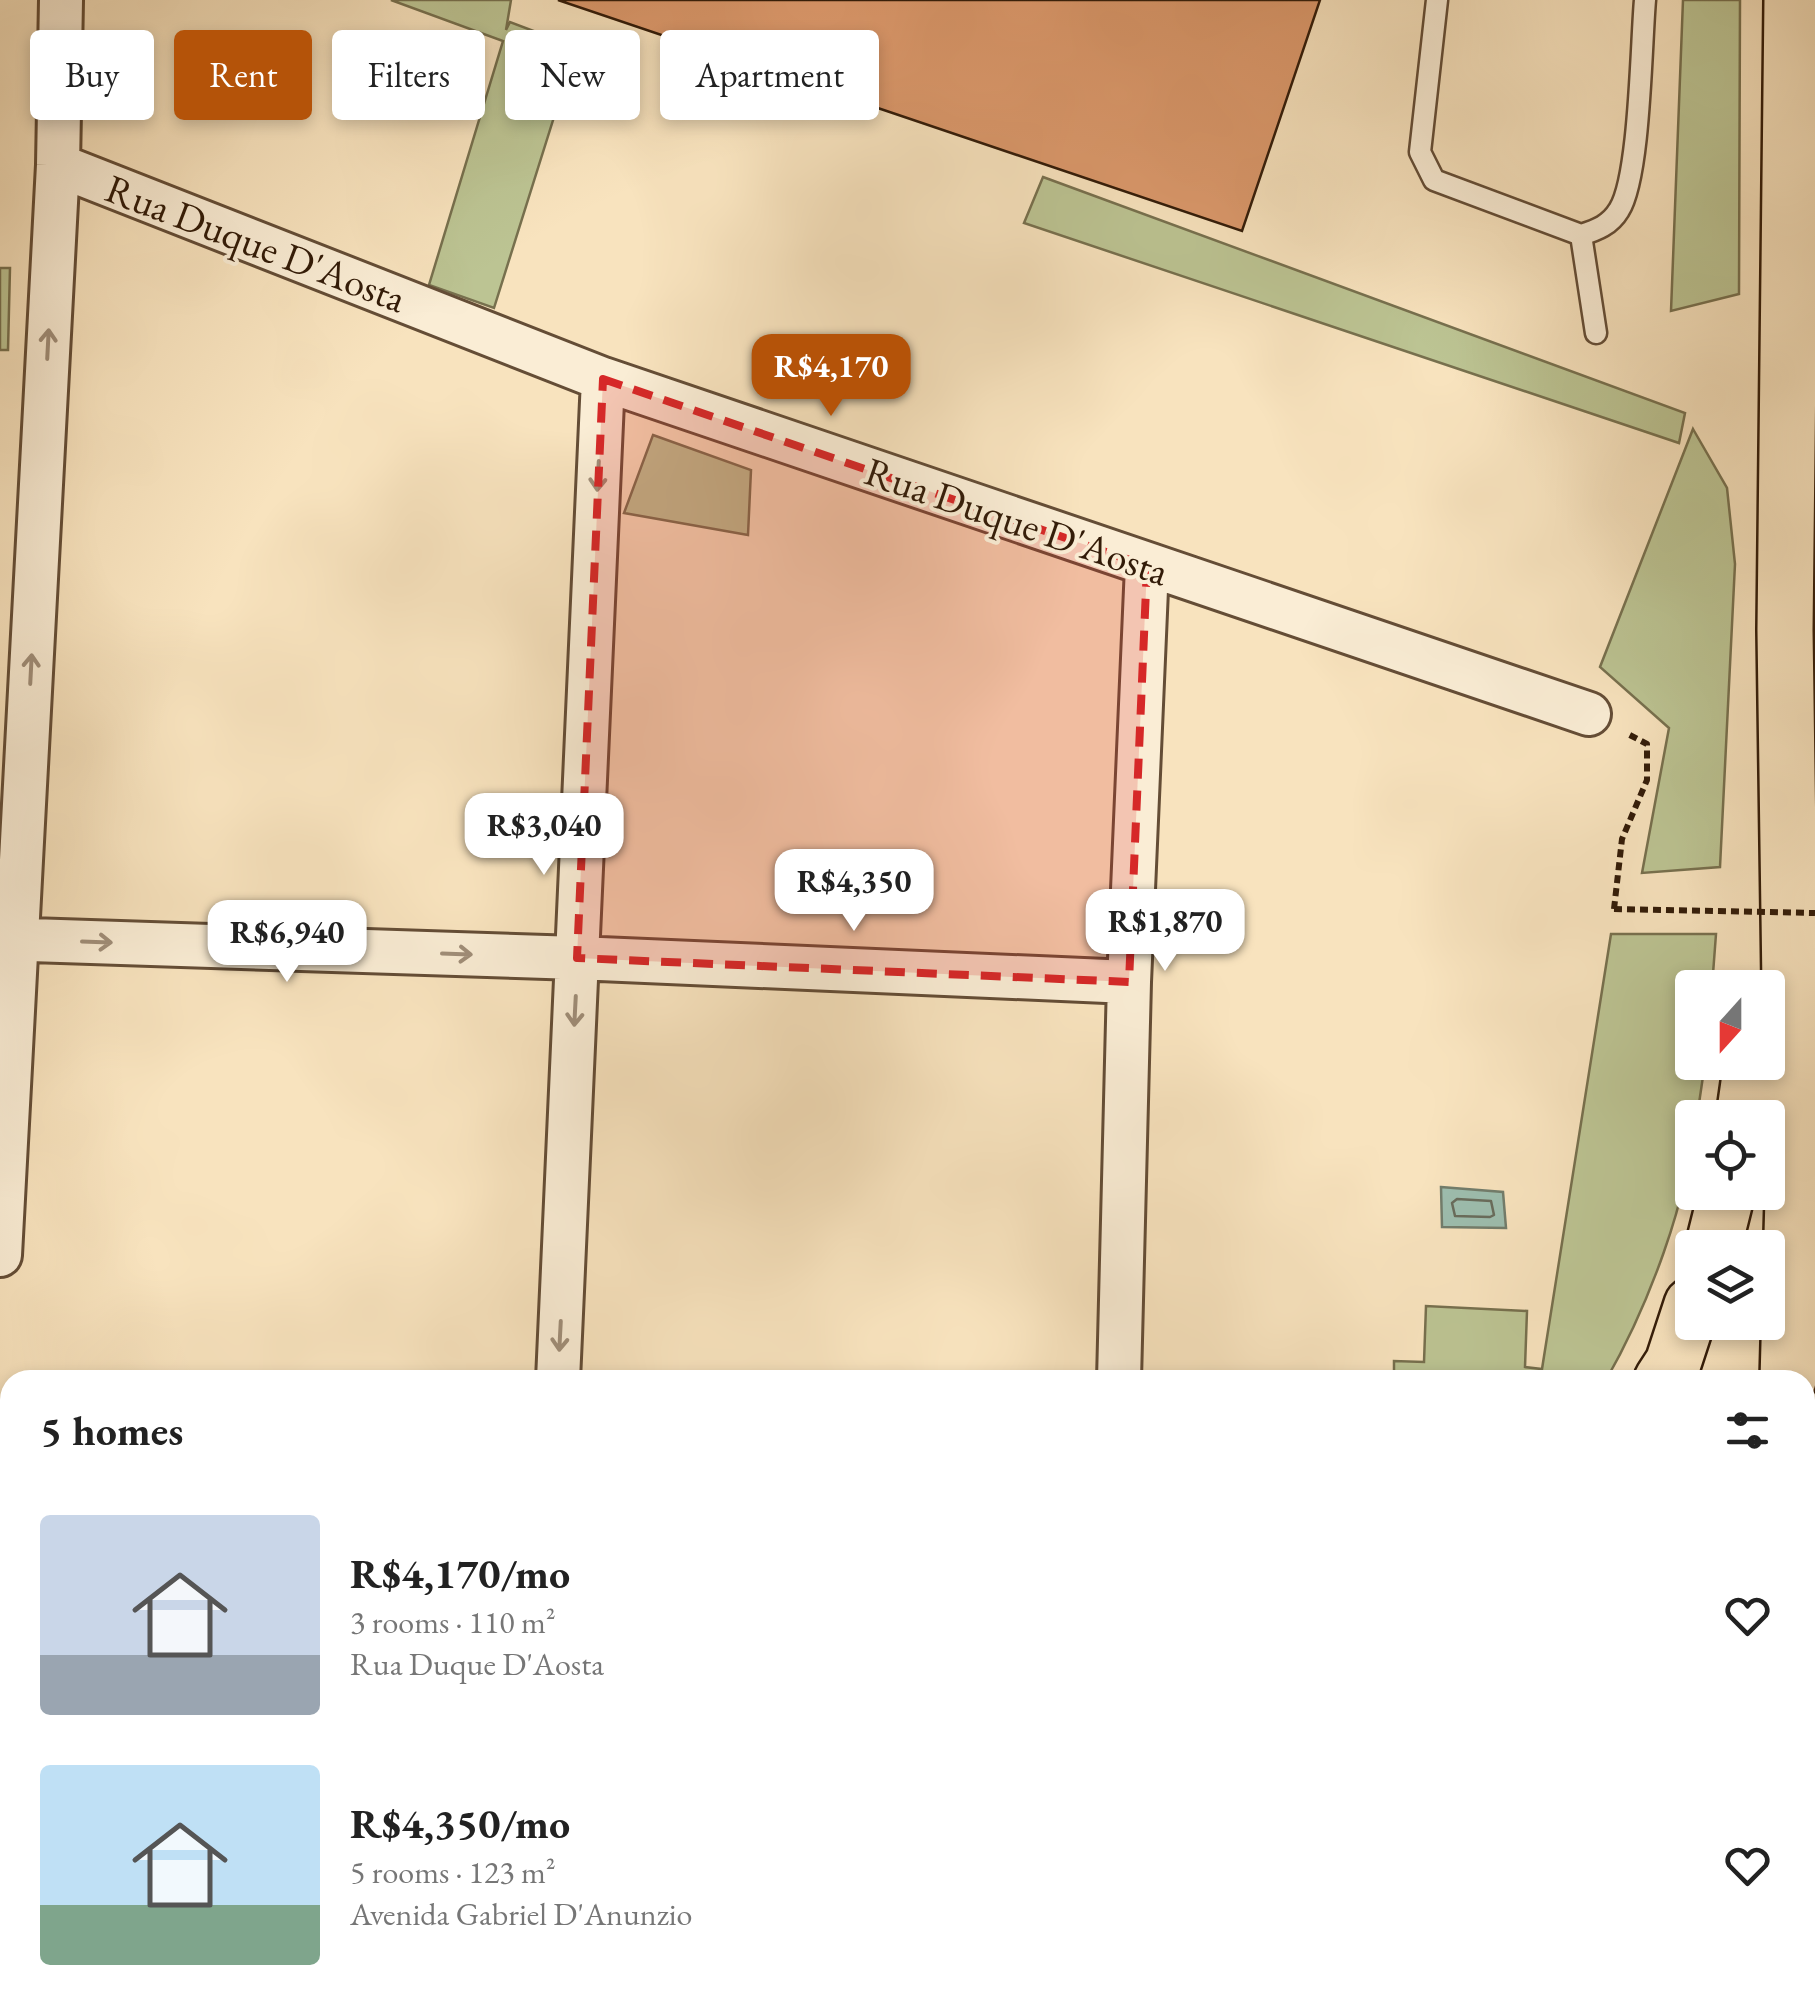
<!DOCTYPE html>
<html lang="en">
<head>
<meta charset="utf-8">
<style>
	body { margin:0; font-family:"EB Garamond",serif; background:#f2f2f2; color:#222; height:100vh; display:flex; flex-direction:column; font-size:38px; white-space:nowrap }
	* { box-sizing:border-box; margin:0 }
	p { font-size:32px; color:#767676 }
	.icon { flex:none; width:55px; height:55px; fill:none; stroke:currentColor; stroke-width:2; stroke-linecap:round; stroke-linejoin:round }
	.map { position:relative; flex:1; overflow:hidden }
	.details { position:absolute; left:0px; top:1370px; width:1815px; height:642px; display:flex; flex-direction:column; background:#fff; border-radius:30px 30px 0 0; box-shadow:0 5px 15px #0003 }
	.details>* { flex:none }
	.hud { position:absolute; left:30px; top:30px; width:1000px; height:90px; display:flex; gap:20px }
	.needle { width:65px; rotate:201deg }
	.buttons { position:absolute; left:1675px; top:970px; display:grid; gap:20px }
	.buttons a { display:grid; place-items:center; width:110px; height:110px; border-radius:10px; background:#fff; box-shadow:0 5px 15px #0003; font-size:50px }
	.price { position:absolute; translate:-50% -85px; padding:0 22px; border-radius:20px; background:#fff; color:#222; font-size:32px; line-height:65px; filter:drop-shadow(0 2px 5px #0008) }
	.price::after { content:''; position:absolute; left:50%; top:60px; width:30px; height:22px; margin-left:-15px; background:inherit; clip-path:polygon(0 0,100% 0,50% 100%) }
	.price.current { background:#b45309; color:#fff }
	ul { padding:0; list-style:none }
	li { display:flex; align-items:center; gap:30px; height:250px; padding:0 40px }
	li span { display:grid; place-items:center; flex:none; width:280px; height:200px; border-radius:10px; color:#555 }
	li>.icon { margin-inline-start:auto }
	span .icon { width:120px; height:120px; fill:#fffc; stroke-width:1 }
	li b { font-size:42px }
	h2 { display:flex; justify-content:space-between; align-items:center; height:120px; padding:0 40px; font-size:42px }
	.chip { padding:0 35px; border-radius:10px; background:#fff; box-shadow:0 5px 15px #0003; font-size:35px; line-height:90px }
	.chip.current { background:#b45309; color:#fff }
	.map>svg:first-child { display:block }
</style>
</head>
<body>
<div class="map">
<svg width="1815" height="2011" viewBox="0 0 1815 2011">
	<rect width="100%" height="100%" fill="#f8e3be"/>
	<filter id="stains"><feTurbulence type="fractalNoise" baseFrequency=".002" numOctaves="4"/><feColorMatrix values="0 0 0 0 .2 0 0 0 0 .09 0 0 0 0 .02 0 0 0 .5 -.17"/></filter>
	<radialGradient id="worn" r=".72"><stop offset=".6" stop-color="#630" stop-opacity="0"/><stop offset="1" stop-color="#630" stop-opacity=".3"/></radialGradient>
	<!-- green -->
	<path fill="#bcc493" stroke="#77704e" stroke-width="2.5" d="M391 0H511L506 30 510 22 576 47 494 308 429 285 503 41Z
		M1683 0H1740L1739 294 1671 311Z
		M1043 177 1685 413 1679 443 1024 223Z
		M0 268H10L8 350H0Z
		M1693 429 1727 488 1735 564 1720 867 1642 873 1669 728 1600 667Z
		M653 435 751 470 748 535 624 513Z
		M1611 934H1716L1712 987 1692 988V1062L1705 1063 1697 1117 1692 1118C1692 1196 1645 1312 1606 1380H1394V1361L1424 1362 1426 1306 1527 1311 1525 1367 1542 1369Z
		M1815 1606V2011H1812Z
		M1702 2002 1703 2011H1472L1468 2003Z"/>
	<!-- water -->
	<path fill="#9dbeaf" stroke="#727d6c" stroke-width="2.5" d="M1441 1187 1503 1192 1506 1228 1442 1227Z"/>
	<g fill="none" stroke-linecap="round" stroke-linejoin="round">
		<!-- shore -->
		<path stroke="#686c5c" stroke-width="2.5" d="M1457 1199 1491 1201 1494 1215 1490 1217 1455 1216 1452 1203Z"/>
	</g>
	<!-- building -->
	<path fill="#db986b" stroke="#321b08" stroke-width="2.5" d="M558 0H1320L1242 231Z"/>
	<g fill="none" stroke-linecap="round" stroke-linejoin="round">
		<!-- lane casing -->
		<g stroke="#644d36" stroke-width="25">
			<path id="lane" d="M1437 0 1420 152 1434 180 1581 235 1596 333
				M1581 235C1597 230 1610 225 1619 210 1640 177 1641 45 1645 0"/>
		</g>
		<!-- street casing -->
		<g stroke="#644d36" stroke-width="48">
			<path id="street" d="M58 165 603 379 1589 714
				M0 939 577 958 1129 982
				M0 1255 58 165 61 0
				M558 1380 603 379
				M1119 1380 1129 982 1147 566
				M0 1632 10 1633
				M530 2011 531 2002
				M1092 2011 1093 2002"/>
		</g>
		<!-- highway casing -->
		<g stroke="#321b08" stroke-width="60">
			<path id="highway" d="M1744 1118 1752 1062
				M1713 1248 1727 1192
				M1662 1380 1673 1363 1692 1305
				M1788 1380 1793 1198 1785 630 1792 0
				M1385 2002 1389 2011
				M1449 2002 1454 2011
				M1770 2002 1772 2011"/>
		</g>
		<!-- path -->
		<path stroke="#321b08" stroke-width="6" stroke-dasharray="8 5" stroke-linecap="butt" d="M1614 909 1622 839 1647 780V744L1626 733"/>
		<!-- lane -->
		<use href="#lane" stroke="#faedd5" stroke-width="20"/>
		<!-- street -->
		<use href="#street" stroke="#faedd5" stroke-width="42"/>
		<!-- highway -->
		<use href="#highway" stroke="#f8e3be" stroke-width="55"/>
		<!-- path-bridge -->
		<path stroke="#321b08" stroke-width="6" stroke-dasharray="8 5" stroke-linecap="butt" d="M1614 909 1815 913"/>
	</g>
	<!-- one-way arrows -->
	<defs><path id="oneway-shaft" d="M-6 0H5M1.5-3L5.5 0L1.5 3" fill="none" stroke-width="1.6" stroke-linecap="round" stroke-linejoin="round" transform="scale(2.5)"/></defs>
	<g stroke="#a08e79">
		<use href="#oneway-shaft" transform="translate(48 344) rotate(-87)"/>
		<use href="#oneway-shaft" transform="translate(598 476) rotate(93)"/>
		<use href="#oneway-shaft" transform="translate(31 669) rotate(-87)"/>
		<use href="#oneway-shaft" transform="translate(97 942) rotate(2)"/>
		<use href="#oneway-shaft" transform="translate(457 954) rotate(2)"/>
		<use href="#oneway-shaft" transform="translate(575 1011) rotate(93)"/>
		<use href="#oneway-shaft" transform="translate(560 1336) rotate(93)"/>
	</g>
	<!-- marked area -->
	<path fill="#d62828" fill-opacity="0.2" stroke="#d62828" stroke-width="8" stroke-dasharray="20 12" stroke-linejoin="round" d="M603 379 1147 566 1129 982 577 958Z"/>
	<g text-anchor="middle" stroke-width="8" stroke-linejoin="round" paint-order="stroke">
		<!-- street labels -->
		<g font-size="40" fill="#321b08" stroke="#faedd5">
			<text transform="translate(256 243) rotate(21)" y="14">Rua Duque D'Aosta</text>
			<text transform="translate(1017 521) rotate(19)" y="14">Rua Duque D'Aosta</text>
		</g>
	</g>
	<rect width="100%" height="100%" filter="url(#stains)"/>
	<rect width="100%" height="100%" fill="url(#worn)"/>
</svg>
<div class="buttons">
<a><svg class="needle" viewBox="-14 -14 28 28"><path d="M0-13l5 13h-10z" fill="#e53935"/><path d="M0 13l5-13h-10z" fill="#767676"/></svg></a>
<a><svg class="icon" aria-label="locate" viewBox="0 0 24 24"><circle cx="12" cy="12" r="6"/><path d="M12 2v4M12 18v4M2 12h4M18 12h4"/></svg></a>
<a><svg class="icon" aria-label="layers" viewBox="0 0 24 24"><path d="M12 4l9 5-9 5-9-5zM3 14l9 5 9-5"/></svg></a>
</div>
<b class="price current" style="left:831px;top:419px">R$4,170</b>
<b class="price" style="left:544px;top:878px">R$3,040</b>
<b class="price" style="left:854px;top:934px">R$4,350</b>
<b class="price" style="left:1165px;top:974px">R$1,870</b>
<b class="price" style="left:287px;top:985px">R$6,940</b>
<div class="hud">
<a class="chip">Buy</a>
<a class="chip current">Rent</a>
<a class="chip">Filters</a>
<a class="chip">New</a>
<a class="chip">Apartment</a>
</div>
<section class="details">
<h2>5 homes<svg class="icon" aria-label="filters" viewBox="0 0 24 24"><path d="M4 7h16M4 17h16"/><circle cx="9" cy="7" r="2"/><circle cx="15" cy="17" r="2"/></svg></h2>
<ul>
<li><span style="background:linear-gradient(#c9d6e8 70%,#9aa5b1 0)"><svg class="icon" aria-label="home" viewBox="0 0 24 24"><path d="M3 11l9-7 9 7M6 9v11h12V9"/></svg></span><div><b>R$4,170/mo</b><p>3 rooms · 110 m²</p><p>Rua Duque D'Aosta</p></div><svg class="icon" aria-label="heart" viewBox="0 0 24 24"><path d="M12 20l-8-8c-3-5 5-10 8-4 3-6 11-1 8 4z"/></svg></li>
<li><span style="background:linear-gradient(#bfe0f5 70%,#7fa58c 0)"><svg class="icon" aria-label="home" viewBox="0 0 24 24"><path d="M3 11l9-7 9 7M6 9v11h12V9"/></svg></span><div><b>R$4,350/mo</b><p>5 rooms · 123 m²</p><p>Avenida Gabriel D'Anunzio</p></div><svg class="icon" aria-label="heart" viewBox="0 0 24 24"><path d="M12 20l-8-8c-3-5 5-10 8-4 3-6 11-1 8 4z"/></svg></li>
</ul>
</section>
</div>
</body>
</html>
